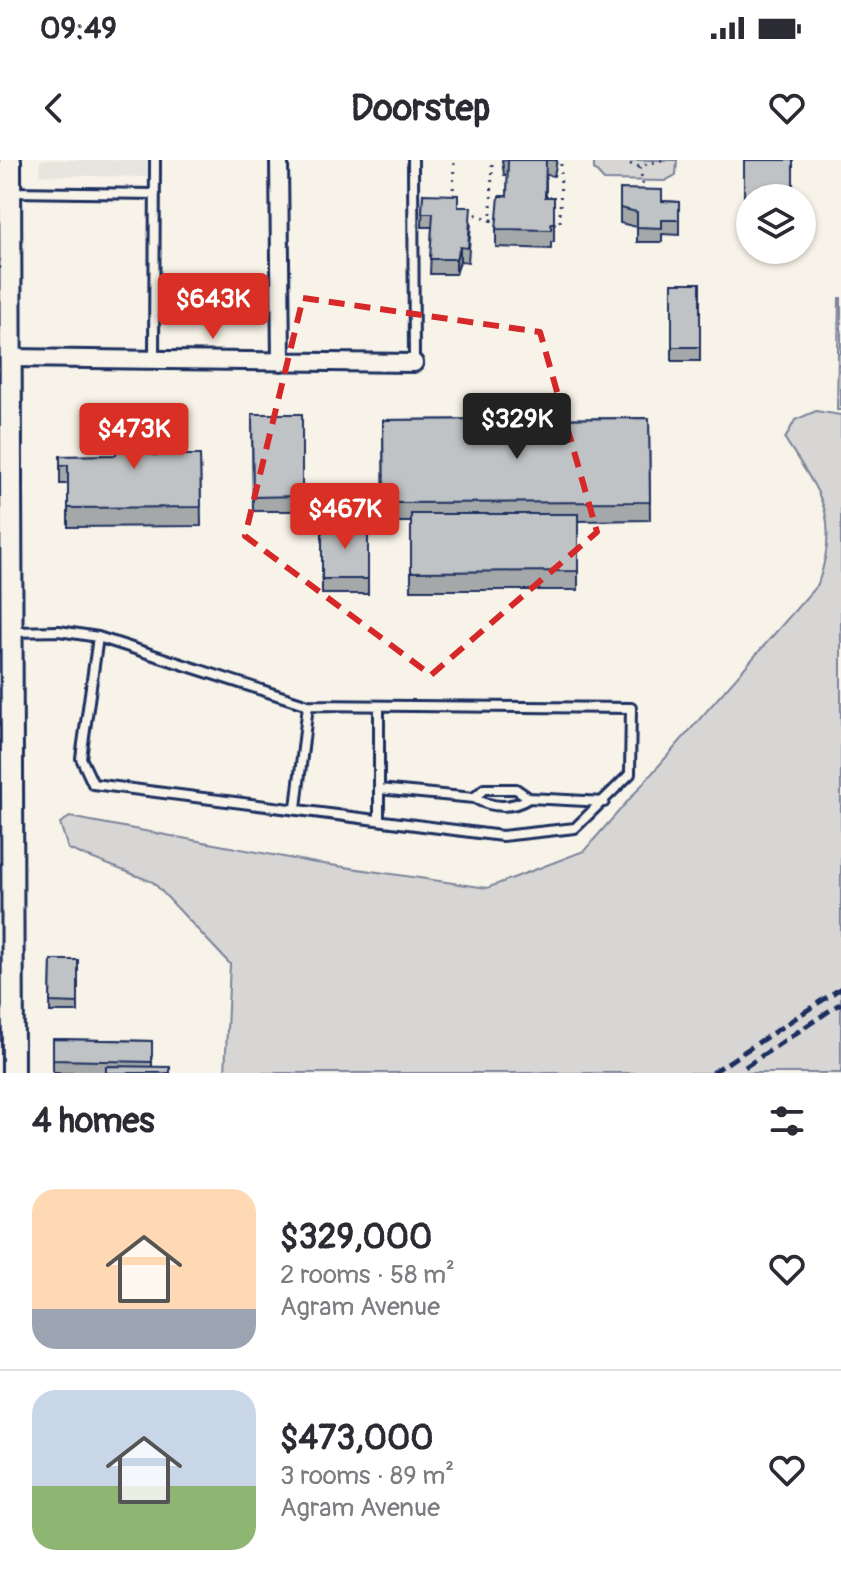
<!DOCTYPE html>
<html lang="en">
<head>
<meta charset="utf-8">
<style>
	body { margin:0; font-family:Pangolin,sans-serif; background:#f2f2f3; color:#2b2b33; height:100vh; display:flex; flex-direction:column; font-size:30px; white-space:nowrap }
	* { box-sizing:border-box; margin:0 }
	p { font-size:26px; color:#7c7c81 }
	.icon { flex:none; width:44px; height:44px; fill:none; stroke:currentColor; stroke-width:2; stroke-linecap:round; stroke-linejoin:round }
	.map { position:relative; height:913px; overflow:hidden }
	.panel { display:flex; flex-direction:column; background:#fff; flex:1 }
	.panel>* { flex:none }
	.buttons { position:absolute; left:736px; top:24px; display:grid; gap:16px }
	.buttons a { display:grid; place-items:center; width:80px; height:80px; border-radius:50%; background:#fff; box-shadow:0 2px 6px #0004; font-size:40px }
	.price { position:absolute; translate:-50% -68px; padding:0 18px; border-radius:8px; background:#d93025; color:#fff; font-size:26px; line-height:52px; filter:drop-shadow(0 2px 4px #0008) }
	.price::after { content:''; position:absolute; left:50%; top:48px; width:24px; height:18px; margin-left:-12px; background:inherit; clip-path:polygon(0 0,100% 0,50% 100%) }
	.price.selected { background:#222; color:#fff }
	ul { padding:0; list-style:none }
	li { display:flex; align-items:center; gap:24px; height:200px; padding:0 32px }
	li+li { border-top:2px solid #e1e1e2 }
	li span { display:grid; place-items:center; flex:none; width:224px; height:160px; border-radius:24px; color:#555 }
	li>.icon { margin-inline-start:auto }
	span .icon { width:96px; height:96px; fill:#fffc; stroke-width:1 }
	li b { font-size:34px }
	h2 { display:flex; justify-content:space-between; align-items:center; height:96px; padding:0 32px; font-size:34px }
	.status { display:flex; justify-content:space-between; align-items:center; height:56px; padding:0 40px; background:#fff; direction:ltr }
	.status svg { height:22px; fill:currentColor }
	header { display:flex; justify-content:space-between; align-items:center; height:104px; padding:0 32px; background:#fff; font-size:36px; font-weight:700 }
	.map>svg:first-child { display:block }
</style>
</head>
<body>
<div class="status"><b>09:49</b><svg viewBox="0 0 49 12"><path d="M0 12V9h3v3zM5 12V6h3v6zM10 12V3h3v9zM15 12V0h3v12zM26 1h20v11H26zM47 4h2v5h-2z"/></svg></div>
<header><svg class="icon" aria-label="back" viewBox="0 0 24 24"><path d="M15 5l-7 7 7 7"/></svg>Doorstep<svg class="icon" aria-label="heart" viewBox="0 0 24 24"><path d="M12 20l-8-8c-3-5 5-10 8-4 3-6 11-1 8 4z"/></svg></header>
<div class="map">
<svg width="841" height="913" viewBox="0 0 841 913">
	<rect width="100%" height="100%" fill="#f7f3e8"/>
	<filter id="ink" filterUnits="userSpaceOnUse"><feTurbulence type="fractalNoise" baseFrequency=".0125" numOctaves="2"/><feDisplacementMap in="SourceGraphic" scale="16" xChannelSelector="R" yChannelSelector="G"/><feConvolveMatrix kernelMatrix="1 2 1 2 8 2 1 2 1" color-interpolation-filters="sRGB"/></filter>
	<g filter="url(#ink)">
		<!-- built -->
		<path fill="#e6e5de" d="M40 0H147V17L40 15Z"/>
		<!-- green -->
		<path fill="#d7d6d4" stroke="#798299" stroke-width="2" d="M594 0H677L676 15 665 21 604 20 594 9Z
			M839 138H841V250H837Z
			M816 251 841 255V913H225L230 804 153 722 68 689 60 663 70 657 310 702 487 728 584 691 818 424C841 356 821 335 785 279L795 260Z"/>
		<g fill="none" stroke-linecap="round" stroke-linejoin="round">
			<!-- service casing -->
			<g stroke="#1b2f5e" stroke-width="14">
				<path id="service" d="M413 0 414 203
					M11 32 155 34
					M154 199 155 0
					M13 472 59 471 98 477 308 545 631 548 630 614 575 668 502 676 93 624 81 598 98 477
					M379 547V659
					M379 629 474 638C492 648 512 649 529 638L516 629H484L474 638
					M529 638 604 642
					M296 648 308 545"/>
			</g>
			<!-- minor casing -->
			<g stroke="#1b2f5e" stroke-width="22">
				<path id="minor" d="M279 0 281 202
					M11 198 414 203"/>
			</g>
			<!-- tertiary casing -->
			<g stroke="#1b2f5e" stroke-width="26">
				<path id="tertiary" d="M10 0 13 913"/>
			</g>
			<!-- path -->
			<path stroke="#1b2f5e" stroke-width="3" stroke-dasharray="2 6" stroke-linecap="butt" d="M623 0 636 7 662 0
				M640 7 643 27
				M453 37 454 1
				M468 52 498 62
				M491 62 492 0
				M554 64H560L561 0"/>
			<!-- service -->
			<use href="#service" stroke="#f7f3e8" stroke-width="8"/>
			<!-- minor -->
			<use href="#minor" stroke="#f7f3e8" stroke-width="16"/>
			<!-- tertiary -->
			<use href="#tertiary" stroke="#f7f3e8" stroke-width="20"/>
			<!-- rail -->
			<path stroke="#1b2f5e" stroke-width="5" stroke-dasharray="12 6" stroke-linecap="butt" d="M745 907 841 843
				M712 913 841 828"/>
		</g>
		<!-- wall -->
		<path fill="#a5a8a9" stroke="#1b2f5e" stroke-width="2" d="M502 0H557L554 16 546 15V37H554V82H551V89L496 87V69L507 36 508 15H504Z
			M744 0 750 38V57L744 56Z
			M620 29 662 41 679 42V75L662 74V82H637V67L620 63Z
			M423 34 458 47 471 62 468 102 460 101 456 114H430L432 67H422Z
			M672 123H700V201H672Z
			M252 254H302V351H253Z
			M649 258 650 360 578 361V430H411V362H384L383 260Z
			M200 295 201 366 68 367V324H60V296Z
			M322 363H368V434H322Z
			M51 800H78V852H50Z
			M53 879 152 881V907L170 913H53Z"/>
		<!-- shaded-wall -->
		<path fill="#86888a" stroke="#1b2f5e" stroke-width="2" d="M460 87V101L456 114V99Z"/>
		<!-- building -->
		<path fill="#c0c3c5" stroke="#1b2f5e" stroke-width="2" d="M508 0H546L545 37H554V63H551V70L496 69 499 36H507Z
			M744 0H793V38H750V42H744Z
			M620 29 662 30V41L679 42V60H662V68L637 67V52L620 48Z
			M423 34 458 35V47H471L468 88 460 87 456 99H430L433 53H422Z
			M672 123H700V187H672Z
			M116 248H153L154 295H200L201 347 68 348V305L60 306V296L116 295Z
			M252 254H302V336L253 337Z
			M649 258 650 342 384 343 383 260Z
			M411 354H578V411L411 412Z
			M322 363H368V419H322Z
			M51 800H78V843L50 842Z
			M53 879 152 881V902L53 900Z
			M106 906 170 907V913H106Z"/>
	</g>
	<!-- marked area -->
	<path fill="none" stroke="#d62828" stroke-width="6" stroke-dasharray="16 10" stroke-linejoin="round" d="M303 138 540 172 597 372 431 515 245 376Z"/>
</svg>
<div class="buttons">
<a><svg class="icon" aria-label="layers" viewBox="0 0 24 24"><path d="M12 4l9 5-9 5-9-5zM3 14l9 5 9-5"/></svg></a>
</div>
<b class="price" style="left:213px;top:181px">$643K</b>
<b class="price selected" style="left:517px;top:301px">$329K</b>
<b class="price" style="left:134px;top:311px">$473K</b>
<b class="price" style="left:345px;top:391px">$467K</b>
</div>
<section class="panel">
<h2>4 homes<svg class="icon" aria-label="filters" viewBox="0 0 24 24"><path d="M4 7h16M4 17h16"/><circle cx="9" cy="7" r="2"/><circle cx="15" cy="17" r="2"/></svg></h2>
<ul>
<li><span style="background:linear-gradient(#ffd9b3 75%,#9aa5b1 0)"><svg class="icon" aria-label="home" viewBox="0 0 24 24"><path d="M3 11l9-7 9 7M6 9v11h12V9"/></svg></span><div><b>$329,000</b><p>2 rooms · 58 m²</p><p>Agram Avenue</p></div><svg class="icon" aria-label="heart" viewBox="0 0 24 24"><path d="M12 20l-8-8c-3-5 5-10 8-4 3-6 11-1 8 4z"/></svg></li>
<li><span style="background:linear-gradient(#c9d6e8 60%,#8fb573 0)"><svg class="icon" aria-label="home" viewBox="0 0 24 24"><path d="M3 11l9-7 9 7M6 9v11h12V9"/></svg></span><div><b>$473,000</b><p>3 rooms · 89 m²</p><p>Agram Avenue</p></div><svg class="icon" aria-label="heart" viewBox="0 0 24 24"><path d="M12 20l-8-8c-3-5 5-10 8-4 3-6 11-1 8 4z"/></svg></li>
</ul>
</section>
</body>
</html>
